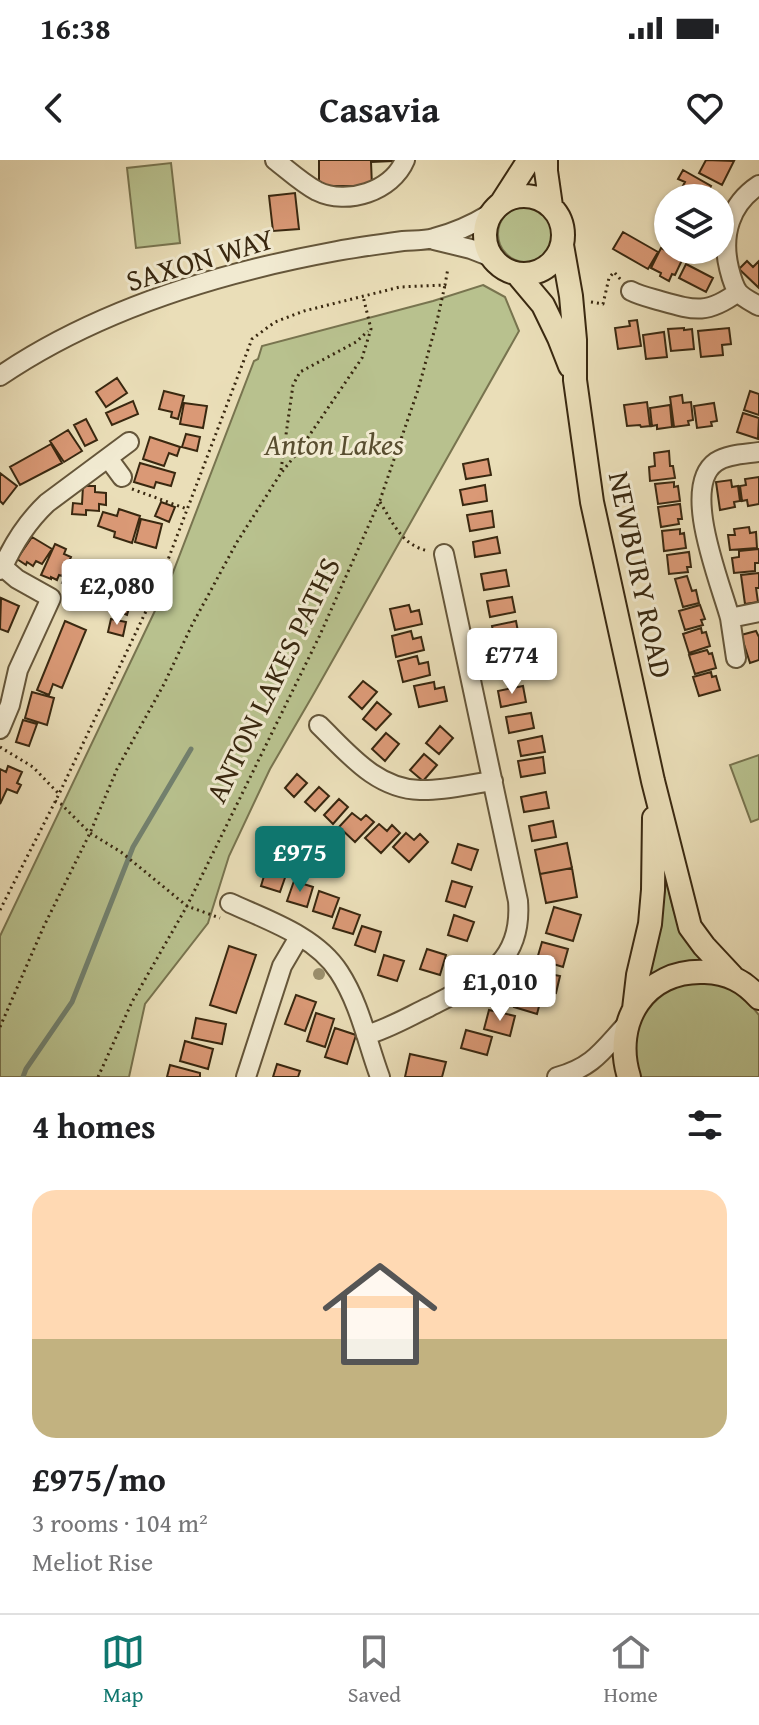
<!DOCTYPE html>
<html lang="en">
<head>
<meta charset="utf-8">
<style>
	body { margin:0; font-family:"Gentium Book Plus",serif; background:#f2f2f2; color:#202124; height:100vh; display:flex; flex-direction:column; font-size:30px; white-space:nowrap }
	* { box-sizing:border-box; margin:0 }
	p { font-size:26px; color:#757577 }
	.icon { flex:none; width:44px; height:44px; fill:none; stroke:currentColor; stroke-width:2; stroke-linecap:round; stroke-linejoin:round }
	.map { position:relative; height:917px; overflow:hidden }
	.sheet { display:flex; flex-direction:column; background:#fff; flex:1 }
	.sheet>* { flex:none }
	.buttons { position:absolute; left:654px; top:24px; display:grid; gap:16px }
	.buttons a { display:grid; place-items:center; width:80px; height:80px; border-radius:50%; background:#fff; box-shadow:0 2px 6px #0004; font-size:40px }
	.price { position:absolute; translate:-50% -68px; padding:0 18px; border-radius:8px; background:#fff; color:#222; font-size:26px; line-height:52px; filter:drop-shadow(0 2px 4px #0008) }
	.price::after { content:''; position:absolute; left:50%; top:48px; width:24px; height:18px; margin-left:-12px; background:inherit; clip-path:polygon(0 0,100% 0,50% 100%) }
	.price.active { background:#0f766e; color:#fff }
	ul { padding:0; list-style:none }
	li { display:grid; align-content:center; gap:16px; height:424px; padding:0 32px }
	li span { display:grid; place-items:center; height:248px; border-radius:24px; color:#555 }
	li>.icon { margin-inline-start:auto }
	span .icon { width:144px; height:144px; fill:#fffc; stroke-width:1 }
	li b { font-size:34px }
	h2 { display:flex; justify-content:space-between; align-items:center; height:96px; padding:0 32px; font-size:34px }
	.status { display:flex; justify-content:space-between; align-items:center; height:56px; padding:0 40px; background:#fff; direction:ltr }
	.status svg { height:22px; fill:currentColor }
	header { display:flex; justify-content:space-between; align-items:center; height:104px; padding:0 32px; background:#fff; font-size:36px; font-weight:600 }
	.tabs { display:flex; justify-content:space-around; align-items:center; height:112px; border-top:2px solid #e0e0e0; background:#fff; font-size:22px; color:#757577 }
	.tabs a { display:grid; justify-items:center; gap:4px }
	.tabs .active { color:#0f766e }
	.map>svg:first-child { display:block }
</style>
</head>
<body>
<div class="status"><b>16:38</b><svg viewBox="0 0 49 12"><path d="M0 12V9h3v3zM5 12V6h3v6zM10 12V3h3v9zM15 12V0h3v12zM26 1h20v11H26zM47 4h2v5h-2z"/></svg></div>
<header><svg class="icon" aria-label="back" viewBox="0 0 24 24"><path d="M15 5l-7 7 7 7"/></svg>Casavia<svg class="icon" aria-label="heart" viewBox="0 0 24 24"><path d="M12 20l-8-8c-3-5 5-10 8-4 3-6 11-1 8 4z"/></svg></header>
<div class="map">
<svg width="759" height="917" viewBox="0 0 759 917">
	<rect width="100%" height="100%" fill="#eadeb8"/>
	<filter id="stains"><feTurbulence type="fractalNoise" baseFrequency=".0025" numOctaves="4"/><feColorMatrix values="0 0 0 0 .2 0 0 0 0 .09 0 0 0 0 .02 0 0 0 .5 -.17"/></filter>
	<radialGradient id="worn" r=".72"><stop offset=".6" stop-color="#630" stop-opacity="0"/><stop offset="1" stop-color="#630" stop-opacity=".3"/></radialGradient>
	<!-- green -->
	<path fill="#b8c18e" stroke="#78744f" stroke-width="2" d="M171 3 180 83 136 88 127 8Z
		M498 74a28 28 0 1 1 56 0a28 28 0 1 1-56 0Z
		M483 125 505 137 519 171 313 535 270 609 229 696 208 763 145 844 129 917H0V776L172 415 254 201 258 199 262 186 433 141Z
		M759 595V659L751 662 730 605Z
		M666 725 668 726C674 760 682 777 705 802L647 821Z
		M709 822 733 829 743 836 759 855V917H640L636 908 635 872 645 850 662 832 685 823Z"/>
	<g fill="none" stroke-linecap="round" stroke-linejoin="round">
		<!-- stream -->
		<path stroke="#72816f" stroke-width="5" d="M23 917 26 909 72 842 133 687 191 589"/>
	</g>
	<!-- building -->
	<path fill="#da9976" stroke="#392810" stroke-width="2" d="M319 0H393V1L371 2 372 26H319Z
		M706 0 734 1 722 25 699 13Z
		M683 10 711 26 707 34 710 36 709 38H688L679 33 685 22 678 19Z
		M295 33 299 69 273 71 269 36Z
		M623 72 658 92 648 109 613 89Z
		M661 88 683 98 675 115 672 114 669 121 660 116 661 113 651 108Z
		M747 101 753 107 759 101V128L739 109Z
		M686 104 713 118 706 132 679 118Z
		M637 160 641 186 618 189 615 168 630 166 629 161Z
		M684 168V170L692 169 694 189 671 191 668 169Z
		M729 168 731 184 722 185 723 195 701 197 698 171Z
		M664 172 667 197 646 199 643 175Z
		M117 218 127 233 106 247 96 232Z
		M164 231 184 236 178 259 171 257 172 252 159 249Z
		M750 231 759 234V255L744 250Z
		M682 235 683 243 691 242 693 260 688 261 689 265 674 267 670 237Z
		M133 241 138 254 112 265 106 253Z
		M647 242 650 266 641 267 640 265 627 266 624 245Z
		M184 243 207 246 203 268 180 264Z
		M714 243 717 261 711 262 712 266 697 268 694 246Z
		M670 245 672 267 657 269V265L652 266 650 248Z
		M743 253 759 258 758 279 737 272Z
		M86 259 97 280 85 286 74 265Z
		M68 270 82 291 64 302 50 281Z
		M186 274 200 277 197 291 182 287Z
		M150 277 180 287 177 296 169 293 164 306 143 299Z
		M51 284 62 303 20 325 10 307Z
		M669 291 670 306H673L675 318 650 321 649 307 655 306 654 293Z
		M488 299 491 315 466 319 463 304Z
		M140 303 175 313 171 326 156 322 154 328 134 322Z
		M0 313 17 326 3 344 0 341Z
		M759 317V344L748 346 747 340 742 341 740 326 746 325 745 319Z
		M731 320 732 327 738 326 740 341 734 342 735 347 720 350 716 322Z
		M674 322V327L678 326 680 341 658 344 655 324Z
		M485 325 487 341 463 345 460 330Z
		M83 326H95V332L106 333V345L99 344V351L86 350V355L72 354 73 343 82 344Z
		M161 342 175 347 169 362 155 356Z
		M680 344 682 359H678L679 364 661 367 658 347Z
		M119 349 140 356 132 383 114 377 115 372 98 366 103 352 117 356Z
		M492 351 494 367 470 371 467 355Z
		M141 359 162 364 156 388 135 382Z
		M749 367 750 373 756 372 757 388 730 390 728 375H735L734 369Z
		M680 369V374L684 373 686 388 664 391 662 371Z
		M32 377 52 389 42 404 36 401 33 406 27 402 26 405 17 399Z
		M497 377 500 393 475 397 473 382Z
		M55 384 66 389 64 394 71 397 62 416 59 415 57 420 51 417V419L41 415Z
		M759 389V403H755V411L734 413 732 398 739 397V391Z
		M689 392 691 407H687L688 412 669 414 667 395Z
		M71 401 86 407 83 413 95 418 87 439 73 434 75 429 62 423Z
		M506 410 509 426 484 430 481 414Z
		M100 412 112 417 106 430 95 426Z
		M759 413V428H756L758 442 745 444 741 415Z
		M687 416 692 431 696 430 699 443 683 447 675 419Z
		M121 423 142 432 135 447 130 445 127 455 103 445 111 424 119 428Z
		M512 437 515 452 490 457 487 441Z
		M1 438 19 446 8 472 0 469Z
		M409 445 411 452 419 450 422 464 395 470 390 449Z
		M700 445 705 459 701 460 703 465 685 470 679 451Z
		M111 459 126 462 123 476 108 472Z
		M65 461 86 470 62 528 53 524 49 535 37 530Z
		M516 461 519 477 495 481 492 466Z
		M701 468 702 473 706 472 710 486 689 493 683 474Z
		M411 471 413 479 421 477 424 490 396 497 392 476Z
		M756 471 759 477V500L750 503 741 475Z
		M707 490 709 494 712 493 716 508 695 514 689 495Z
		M517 493 520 509 496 513 493 498Z
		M417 496 419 504 428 502 430 515 403 522 398 501Z
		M711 512 712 517 716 516 720 530 699 536 693 517Z
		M363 521 377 532 362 549 349 537Z
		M434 522 435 529 444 527 447 541 419 547 414 526Z
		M523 526 526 542 501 547 498 531Z
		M32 532 54 538 47 565 25 558Z
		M377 542 391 554 376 570 363 559Z
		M531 553 534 568 509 573 506 557Z
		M23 560 37 564 29 586 16 582Z
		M440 566 453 578 439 594 426 583Z
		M386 573 399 584 385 601 372 589Z
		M542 576 545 592 521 596 518 581Z
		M424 594 437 605 423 621 410 610Z
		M543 597 545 613 521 617 518 601Z
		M8 606 22 612 17 623 21 625 17 633 7 629 0 644V609L6 612Z
		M297 614 307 623 294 637 285 628Z
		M319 627 329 636 315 651 305 642Z
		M546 632 549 648 524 652 521 637Z
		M339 639 348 647 333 664 324 655Z
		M352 653 361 660 366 655 374 662 355 682 339 667Z
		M553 661 556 677 532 681 529 666Z
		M379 664 387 671 392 665 400 673 381 693 365 678Z
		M406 673 414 680 420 674 428 682 409 702 393 687Z
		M567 683 572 708 540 714 535 690Z
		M458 684 478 690 471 710 452 703Z
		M267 706 287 712 280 732 261 726Z
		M572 708 577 737 546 743 540 714Z
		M294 721 313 727 307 747 287 741Z
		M452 721 472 727 465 747 446 741Z
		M319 731 339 738 332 757 313 751Z
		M554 747 581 755 573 781 546 773Z
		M340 748 360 755 353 774 333 768Z
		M454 755 474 762 467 781 448 775Z
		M362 766 381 772 375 792 355 785Z
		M542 782 568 789 563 807 537 799Z
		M229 786 256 795 236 853 210 845Z
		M427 789 446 795 440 815 420 809Z
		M384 795 404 801 397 821 378 815Z
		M534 811 560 816 556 833 531 827Z
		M519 828 542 835 537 854 514 847Z
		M296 835 316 842 305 871 285 864Z
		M489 850 515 856 510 876 484 869Z
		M316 853 334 859 325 887 307 881Z
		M196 858 226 864 222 884 192 878Z
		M335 868 356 875 347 904 325 897Z
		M466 870 492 877 487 895 461 888Z
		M185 881 213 889 208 909 180 901Z
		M410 894 446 902 442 917H405Z
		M277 904 300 911 298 917H273Z
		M170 905 200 913V917H167Z"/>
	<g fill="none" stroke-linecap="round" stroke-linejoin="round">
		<!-- minor casing -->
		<g stroke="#65563a" stroke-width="22">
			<path id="minor" d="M275 0C288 10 302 23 317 31 347 46 392 31 405 0
				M759 25C730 44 721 75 729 108 731 116 733 125 738 132 743 138 752 142 759 146
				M434 80 471 89 494 98
				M631 131C641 136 651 138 661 141 696 151 708 154 738 132
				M0 216C97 150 222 112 337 91 359 87 381 84 403 81 413 80 424 81 434 78 454 73 472 65 490 54
				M759 292C746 294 728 294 716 302 680 327 721 424 730 458L759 452
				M108 298 122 317
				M3 407C14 382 27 362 47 343L129 282
				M0 410 3 407 17 419 51 438 18 510 10 545 0 569
				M730 458 736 498
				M319 565C348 593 376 629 420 630 444 631 470 624 493 621
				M230 743C267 760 316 776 339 812 360 844 367 882 380 917
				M366 875C388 869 408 857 429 847 479 821 523 806 518 741L444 394
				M246 917 282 806 299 777
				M557 917C593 907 602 891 626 865"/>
		</g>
		<!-- major casing -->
		<g stroke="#392810" stroke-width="26">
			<path id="major" d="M546 0V11L551 46
				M485 75a39 39 0 1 1 78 0a39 39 0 1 1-78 0Z
				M502 42 529 0
				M562 85 571 136 575 180V220L592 342 653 621 690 767 704 786 732 816
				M517 114 543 145 559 178 570 206
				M634 849 638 815 650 764 653 730 654 658
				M629 917C612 862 645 809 705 812 728 813 744 821 759 838"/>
		</g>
		<!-- path -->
		<path stroke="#392810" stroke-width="3" stroke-dasharray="2 4" stroke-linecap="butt" d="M591 142 603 144 609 118 614 112 621 120
			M281 310 293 225 300 212 356 182 368 171
			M132 329 187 349
			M380 342C393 363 402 386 429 391
			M0 587 33 607 59 634
			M55 641 61 644 90 673 121 692 187 746 220 758
			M0 750 59 634 158 426 252 179 275 162 304 151 400 127 445 125 448 108
			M0 867 44 766 90 673 117 609 164 524 192 465 237 382 281 313 298 292 362 198 371 169 363 136
			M98 917 132 842 187 746 319 477 380 340 418 230 437 161 445 125"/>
		<!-- minor -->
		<use href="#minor" stroke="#f1ead1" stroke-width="18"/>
		<!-- major -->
		<use href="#major" stroke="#eadeb8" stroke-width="22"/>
	</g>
	<!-- trees -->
	<circle fill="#9a8f6d" cx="319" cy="814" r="6"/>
	<g text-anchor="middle" stroke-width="6" stroke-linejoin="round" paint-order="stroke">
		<!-- street labels -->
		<g font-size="30" fill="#392810" stroke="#f1ead1">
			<text transform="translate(200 100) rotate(-17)" y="10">SAXON WAY</text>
			<text transform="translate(640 415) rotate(78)" y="10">NEWBURY ROAD</text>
			<text transform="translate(273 520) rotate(-64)" y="10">ANTON LAKES PATHS</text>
		</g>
		<!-- park labels -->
		<g font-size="30" font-style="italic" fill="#594e30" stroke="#f1ead1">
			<text x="334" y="295">Anton Lakes</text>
		</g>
	</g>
	<rect width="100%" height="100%" filter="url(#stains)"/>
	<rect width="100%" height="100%" fill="url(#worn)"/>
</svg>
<div class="buttons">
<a><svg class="icon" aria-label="layers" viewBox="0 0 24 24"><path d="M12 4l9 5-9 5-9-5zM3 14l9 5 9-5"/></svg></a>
</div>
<b class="price" style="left:117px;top:467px">£2,080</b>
<b class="price" style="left:512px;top:536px">£774</b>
<b class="price active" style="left:300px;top:734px">£975</b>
<b class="price" style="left:500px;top:863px">£1,010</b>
</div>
<section class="sheet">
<h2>4 homes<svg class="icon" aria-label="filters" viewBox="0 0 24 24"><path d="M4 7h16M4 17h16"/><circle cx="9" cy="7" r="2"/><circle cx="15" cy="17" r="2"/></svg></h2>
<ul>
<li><span style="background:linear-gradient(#ffd9b3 60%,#c2b280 0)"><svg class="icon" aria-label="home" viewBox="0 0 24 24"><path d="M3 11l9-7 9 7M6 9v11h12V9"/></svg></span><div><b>£975/mo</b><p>3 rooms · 104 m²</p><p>Meliot Rise</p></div></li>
</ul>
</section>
<nav class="tabs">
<a class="active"><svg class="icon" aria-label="map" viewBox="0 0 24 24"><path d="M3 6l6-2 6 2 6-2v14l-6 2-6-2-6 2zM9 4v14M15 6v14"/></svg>Map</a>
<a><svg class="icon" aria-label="saved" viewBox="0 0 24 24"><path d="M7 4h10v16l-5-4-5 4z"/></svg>Saved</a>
<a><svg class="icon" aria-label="home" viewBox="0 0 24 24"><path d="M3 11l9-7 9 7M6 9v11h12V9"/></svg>Home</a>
</nav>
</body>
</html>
